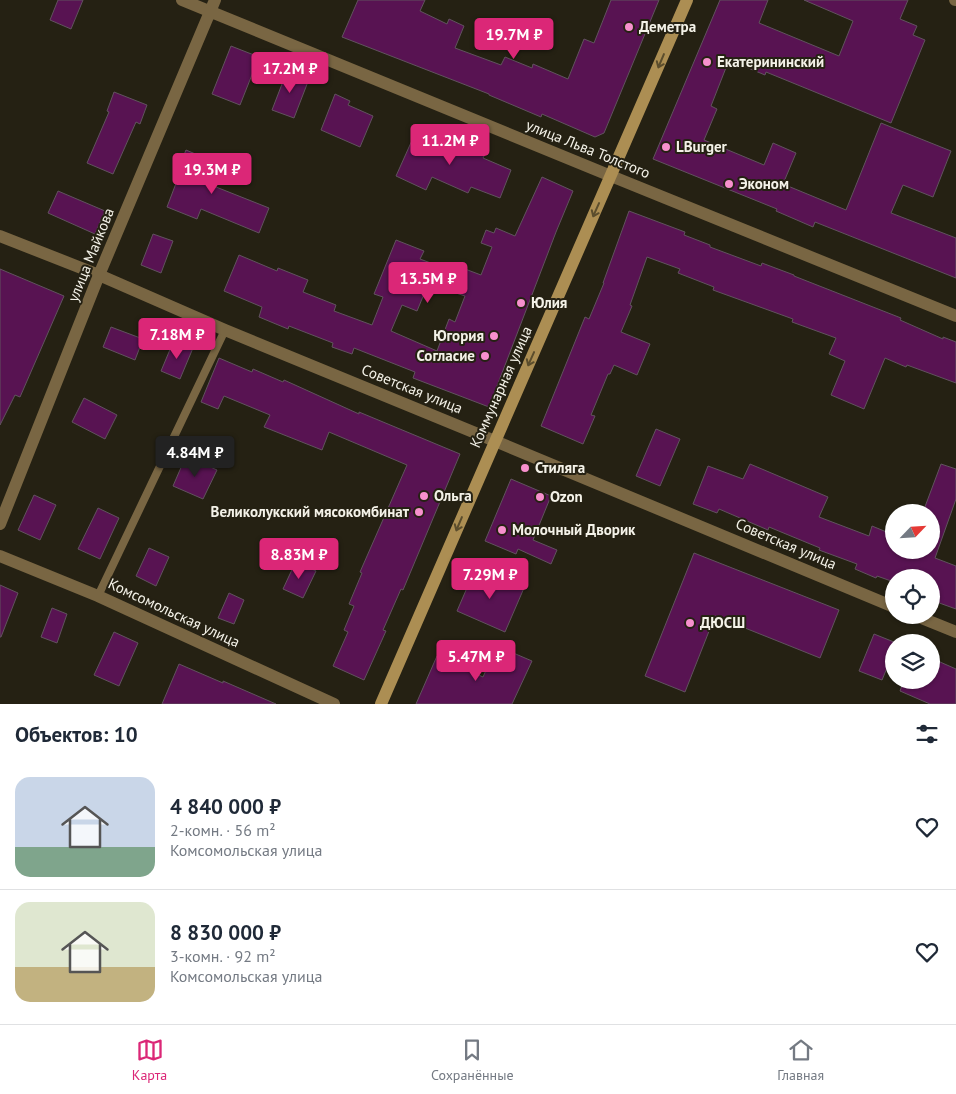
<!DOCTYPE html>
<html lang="ru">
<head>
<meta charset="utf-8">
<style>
	body { margin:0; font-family:"PT Sans",sans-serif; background:#f2f2f3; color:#1f2937; height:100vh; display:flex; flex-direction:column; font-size:19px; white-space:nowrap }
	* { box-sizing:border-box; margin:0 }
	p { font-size:16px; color:#747a83 }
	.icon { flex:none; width:28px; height:28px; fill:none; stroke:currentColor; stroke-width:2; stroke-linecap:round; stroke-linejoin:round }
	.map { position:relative; height:704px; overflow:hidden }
	.details { display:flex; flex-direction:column; background:#fff; flex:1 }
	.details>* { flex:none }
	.needle { width:32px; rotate:65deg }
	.fabs { position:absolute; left:885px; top:504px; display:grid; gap:10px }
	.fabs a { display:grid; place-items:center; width:55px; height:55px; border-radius:50%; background:#fff; box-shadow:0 1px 4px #0004; font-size:25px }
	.price { position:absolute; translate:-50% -42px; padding:0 11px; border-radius:5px; background:#db2777; color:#fff; font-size:16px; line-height:32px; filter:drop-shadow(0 1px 2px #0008) }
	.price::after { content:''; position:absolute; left:50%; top:30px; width:15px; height:11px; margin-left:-8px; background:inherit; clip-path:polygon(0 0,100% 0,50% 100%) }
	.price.selected { background:#222; color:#fff }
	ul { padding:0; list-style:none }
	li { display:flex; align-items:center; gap:15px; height:125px; padding:0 15px }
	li+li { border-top:1px solid #e0e1e3 }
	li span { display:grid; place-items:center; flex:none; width:140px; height:100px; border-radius:15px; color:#555 }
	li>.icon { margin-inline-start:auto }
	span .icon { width:60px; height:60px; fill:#fffc; stroke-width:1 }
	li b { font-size:21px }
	h2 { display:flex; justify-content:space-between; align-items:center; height:60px; padding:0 15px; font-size:21px }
	.menu { display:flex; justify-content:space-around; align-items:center; height:70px; border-top:1px solid #e0e1e3; background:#fff; font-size:14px; color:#747a83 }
	.menu a { display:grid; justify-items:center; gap:2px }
	.menu .selected { color:#db2777 }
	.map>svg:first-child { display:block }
</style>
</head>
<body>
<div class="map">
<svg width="956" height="704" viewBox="0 0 956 704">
	<rect width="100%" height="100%" fill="#252113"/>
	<!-- building -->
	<path fill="#581352" stroke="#61535e" d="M58 0H83L71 29 50 20Z
		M358 0H425L420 11 447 24 449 19 464 26 455 48 501 65 505 57 532 68 533 64 568 79 584 39 594 43 611 0H659L604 133 595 137 542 114 541 117 489 95V94L342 37Z
		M720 0H768L759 23 839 56 853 21 804 0H908L900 19 917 26 913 35 925 40 891 123 766 72 765 75 729 60 711 106 717 109 704 140 764 165 773 143 796 153 783 184 846 210 881 123 951 151 933 197 903 185 891 213 956 238V278L815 222 813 227 776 211 777 209 653 159Z
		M231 46 259 57 240 105 212 94Z
		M287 71 309 79 294 118 272 110Z
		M114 92 147 105 140 124 136 122 113 174 87 163 109 112 107 111Z
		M335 94 350 101 348 105 373 116 360 147 321 130Z
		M418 127 484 156 483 158 511 170 500 198 471 187 468 193 432 177 426 190 396 176Z
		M186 150 219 164 211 185 269 208 259 233 201 209 197 219 167 207 178 178 175 177Z
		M542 177 573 191 556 232 489 407 413 378 415 372 354 348 352 354 332 347 333 343 289 326 288 329 259 317 262 307 224 291 239 255 277 271 278 268 308 280 303 292 336 305 334 311 372 325 383 297 374 294 396 240 424 251 420 259 436 265 417 311 402 305 391 331 437 351 449 319 455 322 465 296 456 293 465 269 481 275 492 247 481 243 486 230 494 233 496 228 515 236Z
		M58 191 105 211 95 234 48 213Z
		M629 211 685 232 684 235 710 245V247L761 266 762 263 794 275V276L901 318 900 320 943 339V337L956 342V383L907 365 906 367 885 358 864 409 831 395 845 361 829 354 836 338 792 322 793 319 713 290 714 287 678 273 680 269 647 257 630 305 632 306 621 332 650 344 637 375 614 365 610 374H608L591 415 595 416 583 444 541 426 585 317 589 319 604 283H603Z
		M153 234 173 241 161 273 141 265Z
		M0 269 64 296 20 397 15 395 0 425Z
		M111 327 143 339 135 360 103 347Z
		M174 340 193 348 180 379 161 371Z
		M219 358 252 372 253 369 283 382 284 380 359 414V412L460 454 403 590 401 589 383 630 386 631 364 680 333 666 348 632 344 630 354 606 349 604 362 573 360 572 407 465 329 432 322 450 264 427 270 415 224 396 218 409 201 402Z
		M84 398 117 415 105 439 72 422Z
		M656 429 680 439 660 486 636 476Z
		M186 456 217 470 203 499 173 486Z
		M750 464 828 497 819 517 869 536 872 526 894 535V550H931V512H923L941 464 956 469V499L935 558 956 566V609L931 600V578H894V582L877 576 876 578 855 569 857 564 819 550 820 548 769 527 768 530 719 509 717 513 693 504 708 466 743 479Z
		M511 479 551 496 533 540 557 550 551 564 518 549 516 554 485 541Z
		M34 495 56 505 40 540 18 530Z
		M98 508 119 518 100 559 78 549Z
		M149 548 169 557 156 586 136 576Z
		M694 553 839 610 820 658 715 616 685 692 645 676Z
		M296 561 316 571 303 598 283 589Z
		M476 567 524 588 505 632 457 611Z
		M0 585 18 593 1 637H0Z
		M229 593 244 600 234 624 218 618Z
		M52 608 67 614 57 643 41 637Z
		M114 632 138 643 119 686 94 675Z
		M874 634 894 642V651L882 680 859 671Z
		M497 646 532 661 512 704H416L437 656 483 677Z
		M931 658 956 669V704H930L900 691 904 680H931Z
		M179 664 223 683V681L276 704H162Z"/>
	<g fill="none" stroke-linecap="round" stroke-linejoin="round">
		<!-- service -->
		<path stroke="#796643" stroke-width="8" d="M98 596 225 330"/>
		<!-- minor -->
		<path stroke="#796643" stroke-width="12" d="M182 0 611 176
			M955 0H956
			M0 236 99 275 225 330 495 441
			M0 524 99 275 215 0
			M0 556 98 596 334 704"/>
		<!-- tertiary -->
		<path stroke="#796643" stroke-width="12" d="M611 176 956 316
			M495 441 894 607
			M914 615 956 632"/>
		<!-- secondary -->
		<path stroke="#ac8e53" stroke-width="12" d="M381 704 687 0"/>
	</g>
	<!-- one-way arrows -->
	<defs><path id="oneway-shaft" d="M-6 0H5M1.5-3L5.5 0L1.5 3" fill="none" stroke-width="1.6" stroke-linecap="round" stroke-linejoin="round" transform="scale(1.25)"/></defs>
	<g stroke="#5b4d2d">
		<use href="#oneway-shaft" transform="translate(661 61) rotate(113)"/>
		<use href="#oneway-shaft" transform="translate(596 210) rotate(114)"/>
		<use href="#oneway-shaft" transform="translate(531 359) rotate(114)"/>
		<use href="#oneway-shaft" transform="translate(459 524) rotate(113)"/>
	</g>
	<!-- markers -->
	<g fill="#f790cd" stroke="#252113" stroke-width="2">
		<circle cx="629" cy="27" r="5"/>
		<circle cx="707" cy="62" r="5"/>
		<circle cx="666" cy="147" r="5"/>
		<circle cx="729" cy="184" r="5"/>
		<circle cx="521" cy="303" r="5"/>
		<circle cx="494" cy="336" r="5"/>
		<circle cx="485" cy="356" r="5"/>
		<circle cx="525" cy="468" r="5"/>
		<circle cx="424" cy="496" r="5"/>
		<circle cx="540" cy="497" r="5"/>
		<circle cx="419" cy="512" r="5"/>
		<circle cx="502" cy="530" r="5"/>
		<circle cx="690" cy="623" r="5"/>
	</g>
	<g text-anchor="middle" stroke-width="4" stroke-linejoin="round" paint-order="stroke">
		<!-- poi labels -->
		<g font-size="15" font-weight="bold" fill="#f4f2e8" stroke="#252113" text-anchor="start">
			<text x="639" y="32">Деметра</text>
			<text x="717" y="67">Екатерининский</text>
			<text x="676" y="152">LBurger</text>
			<text x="739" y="189">Эконом</text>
			<text x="531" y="308">Юлия</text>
			<text x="484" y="341" text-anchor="end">Югория</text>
			<text x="475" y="361" text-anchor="end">Согласие</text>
			<text x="535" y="473">Стиляга</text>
			<text x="434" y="501">Ольга</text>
			<text x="550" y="502">Ozon</text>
			<text x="409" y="517" text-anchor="end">Великолукский мясокомбинат</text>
			<text x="512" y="535">Молочный Дворик</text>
			<text x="700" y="628">ДЮСШ</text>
		</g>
		<!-- street labels -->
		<g font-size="15" fill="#f4f2e8" stroke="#252113">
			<text transform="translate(588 149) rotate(22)" y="5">улица Льва Толстого</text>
			<text transform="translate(91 255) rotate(-68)" y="5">улица Майкова</text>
			<text transform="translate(501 387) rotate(-66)" y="5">Коммунарная улица</text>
			<text transform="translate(412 389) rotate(22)" y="5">Советская улица</text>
			<text transform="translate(786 544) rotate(23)" y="5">Советская улица</text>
			<text transform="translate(174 613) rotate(25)" y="5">Комсомольская улица</text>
		</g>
	</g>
</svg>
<div class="fabs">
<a><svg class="needle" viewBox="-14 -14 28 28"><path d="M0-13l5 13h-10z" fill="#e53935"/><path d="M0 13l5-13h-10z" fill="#747a83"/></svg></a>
<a><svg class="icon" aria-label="locate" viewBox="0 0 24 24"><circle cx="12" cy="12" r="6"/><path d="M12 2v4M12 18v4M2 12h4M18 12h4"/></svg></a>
<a><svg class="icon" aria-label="layers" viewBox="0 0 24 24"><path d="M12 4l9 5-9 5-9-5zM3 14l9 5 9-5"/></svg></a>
</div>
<b class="price" style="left:514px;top:60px">19.7M ₽</b>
<b class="price" style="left:290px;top:94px">17.2M ₽</b>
<b class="price" style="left:450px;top:166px">11.2M ₽</b>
<b class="price" style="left:212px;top:195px">19.3M ₽</b>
<b class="price" style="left:428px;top:304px">13.5M ₽</b>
<b class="price" style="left:177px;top:360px">7.18M ₽</b>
<b class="price selected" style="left:195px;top:478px">4.84M ₽</b>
<b class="price" style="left:299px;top:580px">8.83M ₽</b>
<b class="price" style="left:490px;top:600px">7.29M ₽</b>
<b class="price" style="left:476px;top:682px">5.47M ₽</b>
</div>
<section class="details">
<h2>Объектов: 10<svg class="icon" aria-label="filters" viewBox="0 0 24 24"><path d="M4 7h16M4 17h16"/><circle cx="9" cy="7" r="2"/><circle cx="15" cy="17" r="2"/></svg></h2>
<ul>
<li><span style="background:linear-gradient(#c9d6e8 70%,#7fa58c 0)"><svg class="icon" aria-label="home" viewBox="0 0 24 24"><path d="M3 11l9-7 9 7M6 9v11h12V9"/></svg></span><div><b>4 840 000 ₽</b><p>2-комн. · 56 m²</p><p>Комсомольская улица</p></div><svg class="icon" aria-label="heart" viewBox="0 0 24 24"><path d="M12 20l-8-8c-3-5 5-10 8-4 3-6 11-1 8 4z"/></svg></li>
<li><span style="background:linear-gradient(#dfe7d0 65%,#c2b280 0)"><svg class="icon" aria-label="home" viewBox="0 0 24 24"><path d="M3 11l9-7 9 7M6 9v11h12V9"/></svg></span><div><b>8 830 000 ₽</b><p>3-комн. · 92 m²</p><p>Комсомольская улица</p></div><svg class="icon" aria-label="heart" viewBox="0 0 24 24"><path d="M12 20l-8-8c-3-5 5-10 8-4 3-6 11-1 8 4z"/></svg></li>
</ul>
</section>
<nav class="menu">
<a class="selected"><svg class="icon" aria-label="map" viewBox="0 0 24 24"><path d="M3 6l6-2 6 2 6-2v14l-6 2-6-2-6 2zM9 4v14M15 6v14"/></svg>Карта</a>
<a><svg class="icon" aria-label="saved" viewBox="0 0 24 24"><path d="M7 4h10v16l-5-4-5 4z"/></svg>Сохранённые</a>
<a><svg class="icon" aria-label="home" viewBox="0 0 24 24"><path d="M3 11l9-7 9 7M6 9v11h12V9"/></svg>Главная</a>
</nav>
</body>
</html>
